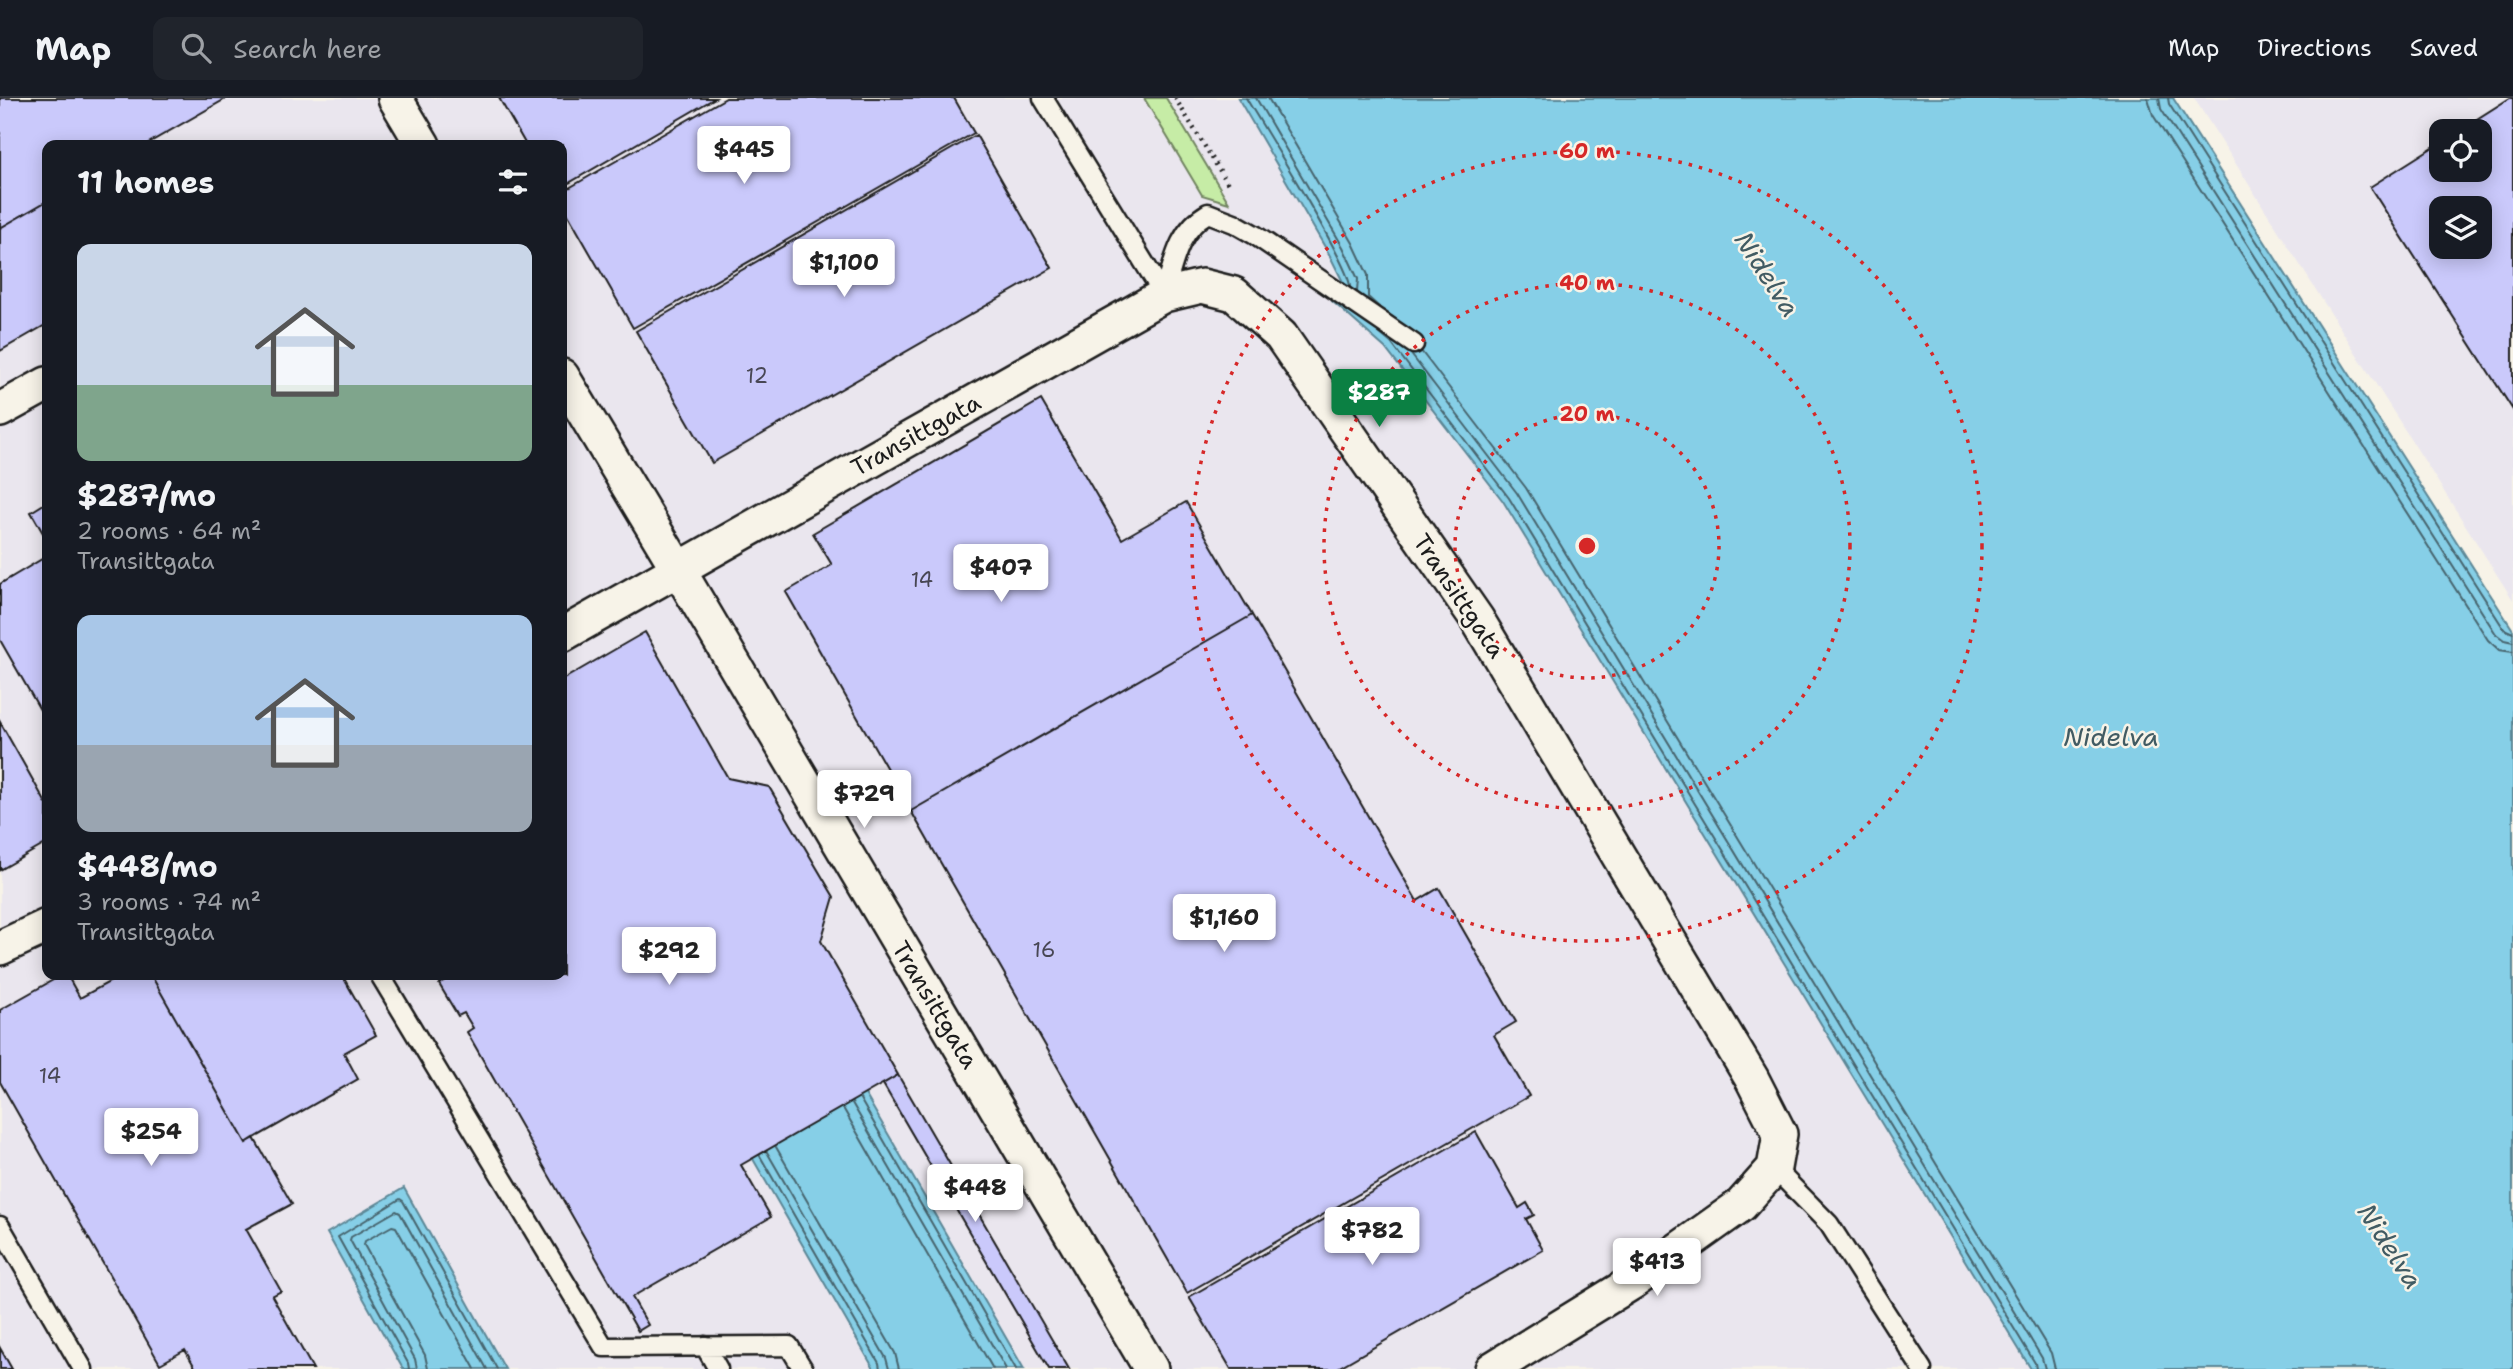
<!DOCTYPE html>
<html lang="en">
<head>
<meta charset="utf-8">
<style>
	body { margin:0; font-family:"Shantell Sans",sans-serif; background:#20242c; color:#f1f3f6; height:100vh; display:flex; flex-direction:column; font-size:26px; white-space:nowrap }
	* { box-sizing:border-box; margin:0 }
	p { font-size:23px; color:#9ea1a6 }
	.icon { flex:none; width:38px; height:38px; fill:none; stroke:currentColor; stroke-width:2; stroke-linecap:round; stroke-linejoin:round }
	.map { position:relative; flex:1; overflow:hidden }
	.drawer { position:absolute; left:42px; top:42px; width:525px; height:840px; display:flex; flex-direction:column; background:#171b24; border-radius:14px; box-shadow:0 4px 18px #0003 }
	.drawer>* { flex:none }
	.controls { position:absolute; left:2429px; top:21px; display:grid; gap:14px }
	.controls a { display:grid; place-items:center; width:63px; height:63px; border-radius:14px; background:#171b24; box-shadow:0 4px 18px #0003; font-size:35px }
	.price { position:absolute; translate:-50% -60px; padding:0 16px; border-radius:7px; background:#fff; color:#222; font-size:23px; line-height:46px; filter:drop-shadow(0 2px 4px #0008) }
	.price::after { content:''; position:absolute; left:50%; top:42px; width:21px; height:16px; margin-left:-10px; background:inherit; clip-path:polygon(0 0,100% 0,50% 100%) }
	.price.on { background:#0b8043; color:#fff }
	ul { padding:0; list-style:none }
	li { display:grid; align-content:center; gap:14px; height:371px; padding:0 35px }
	li span { display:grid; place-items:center; height:217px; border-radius:14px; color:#555 }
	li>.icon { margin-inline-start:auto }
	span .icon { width:126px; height:126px; fill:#fffc; stroke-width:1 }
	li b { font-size:30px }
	h2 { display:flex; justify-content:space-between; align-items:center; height:84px; padding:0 35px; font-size:30px }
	header { display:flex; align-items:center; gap:42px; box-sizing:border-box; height:98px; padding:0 35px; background:#171b24; border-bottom:2px solid #363941 }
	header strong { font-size:33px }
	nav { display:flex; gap:38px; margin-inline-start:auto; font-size:24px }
	.search { width:490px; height:63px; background:#20242c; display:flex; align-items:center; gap:18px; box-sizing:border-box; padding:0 24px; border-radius:14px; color:#9ea1a6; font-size:26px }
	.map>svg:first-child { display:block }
</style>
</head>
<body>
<header>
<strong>Map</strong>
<div class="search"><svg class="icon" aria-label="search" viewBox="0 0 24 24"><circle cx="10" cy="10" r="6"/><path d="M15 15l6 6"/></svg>Search here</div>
<nav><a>Map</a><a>Directions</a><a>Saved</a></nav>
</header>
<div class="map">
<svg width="2513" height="1271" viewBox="0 0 2513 1271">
	<rect width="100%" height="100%" fill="#f7f3e8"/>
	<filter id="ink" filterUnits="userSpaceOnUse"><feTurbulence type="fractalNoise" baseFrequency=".0143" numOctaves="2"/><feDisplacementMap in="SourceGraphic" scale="14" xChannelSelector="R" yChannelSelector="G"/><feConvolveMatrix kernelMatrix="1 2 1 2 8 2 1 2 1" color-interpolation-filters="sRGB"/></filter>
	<g filter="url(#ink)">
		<!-- built -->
		<path fill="#eae6ee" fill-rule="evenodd" d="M0 0H1238L1329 156 1344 186 1332 204 1385 250 1503 403 2031 1271H505L404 1090 327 1135 403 1271H0ZM47 47H562V877H47Z
			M2194 0H2513V503V502ZM2441 33H2480V72H2441ZM2441 110H2480V149H2441Z"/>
		<!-- green -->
		<path fill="#c6eca6" stroke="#718461" stroke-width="2" d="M1144 0H1166L1229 105 1202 97Z"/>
		<!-- water -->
		<path fill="#86cfe7" stroke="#5c8796" stroke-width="2" d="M1238 0H2173L2513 532V1271H2031L1503 403 1385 250 1332 203 1344 186 1329 156Z
			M721 747 1024 1271H874L609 811Z
			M404 1090 505 1271H403L327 1135Z"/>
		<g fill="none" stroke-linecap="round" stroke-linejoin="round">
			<!-- shore -->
			<path stroke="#46646d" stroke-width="2" d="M1246 0C1262 27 1351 169 1350 189
				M1256 0 1343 149 1358 181 1357 194
				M1268 0 1353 145 1368 177V199L1379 209
				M2148 0 2153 17 2488 542 2499 552 2513 554
				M2159 0 2161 11 2496 536 2504 542 2513 544
				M2168 0 2169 6 2504 531 2513 535
				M1379 235 1391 245 1509 400 2035 1265 2036 1271
				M1421 253 1526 390 2051 1255 2055 1271
				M1410 255 1517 395 2042 1260 2045 1271
				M860 1001 1016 1271
				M852 1005 1006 1271
				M843 1010 993 1271
				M776 1049 895 1255 899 1271
				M767 1054 886 1260 889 1271
				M760 1058 879 1265 880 1271
				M409 1271 408 1265 338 1139 400 1101 403 1103 497 1271
				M417 1271 415 1261 350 1142 351 1139 396 1113 400 1115 487 1271
				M428 1271 425 1257 364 1147 365 1143 392 1128 396 1129 475 1271"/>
		</g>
		<!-- building -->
		<path fill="#cac9fb" stroke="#1c1c1c" stroke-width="2" fill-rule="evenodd" d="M0 0H227L145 47H47V103L0 130Z
			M499 0H715L562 89V47H526Z
			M726 0H954L974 35 633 230 562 106V94Z
			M2510 0H2513V312L2370 89 2441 44V72H2480V33H2458ZM2441 110H2480V149H2441Z
			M976 37 1052 170 712 365 636 233Z
			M47 103V226L0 253V130Z
			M1041 302 1122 441 1186 404 1252 517 911 713 786 494 832 467 813 435Z
			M47 404V442L31 414Z
			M47 458V624L0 542V486Z
			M1252 517 1417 803 1439 790 1516 924 1494 937 1529 998 1187 1195 911 713Z
			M645 534 728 680 769 689 834 799 821 843 898 977 741 1067 771 1119 632 1199 648 1227 638 1233 467 934 473 930 464 915 458 918 439 886 445 882 442 877H562V582Z
			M0 624 47 707V745L0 772Z
			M62 877H67L80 900 122 877H151L246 1045 254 1040 292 1106 246 1131 281 1193 272 1198 313 1271H196L185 1252 160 1266 0 984V912Z
			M151 877H342L376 937 344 955 358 981 246 1045Z
			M898 977 1069 1271H1049L883 986Z
			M1476 1034 1519 1110 1527 1105 1534 1117 1526 1121 1543 1152 1336 1271H1231L1189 1199Z
			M0 1250 12 1271H0Z"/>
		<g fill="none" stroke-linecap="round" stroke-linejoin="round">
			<!-- service casing -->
			<g stroke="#1c1c1c" stroke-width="23">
				<path id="service" d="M1043 0 1164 197
					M1164 197C1173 166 1178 132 1208 115L1234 125 1255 137 1414 246
					M380 877 604 1249 789 1248 803 1271
					M1774 1070 1829 1126 1922 1271
					M0 1128 83 1271
					M705 1248 718 1271"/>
			</g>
			<!-- minor casing -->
			<g stroke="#1c1c1c" stroke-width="38">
				<path id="minor" d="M395 0 423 47
					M562 278 678 471 1151 1271
					M0 312 47 286
					M562 537 1164 197 1202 188 1234 196 1281 238 1477 521 1752 981 1780 1036 1774 1070 1741 1107 1633 1184 1492 1271
					M0 850 47 828"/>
			</g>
			<!-- path -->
			<path stroke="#1c1c1c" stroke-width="4.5" stroke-dasharray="2 5" stroke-linecap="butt" d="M1175 0 1230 89"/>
			<!-- service -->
			<use href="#service" stroke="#f7f3e8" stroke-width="18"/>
			<!-- minor -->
			<use href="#minor" stroke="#f7f3e8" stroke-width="33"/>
		</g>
	</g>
	<!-- distance rings -->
	<g fill="none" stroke="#d62828" stroke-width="3.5" stroke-dasharray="3.5 7">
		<circle cx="1587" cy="448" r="132"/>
		<circle cx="1587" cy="448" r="263"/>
		<circle cx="1587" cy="448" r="395"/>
	</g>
	<g text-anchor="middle" stroke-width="5" stroke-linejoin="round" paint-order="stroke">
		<!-- number labels -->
		<g font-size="21" fill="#484754">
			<text x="757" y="285">12</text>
			<text x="922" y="489">14</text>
			<text x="1044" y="859">16</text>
			<text x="50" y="985">14</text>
		</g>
		<!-- street labels -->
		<g font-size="24" fill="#1c1c1c" stroke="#f7f3e8">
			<text transform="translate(916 337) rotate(-29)" y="8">Transittgata</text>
			<text transform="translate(1459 498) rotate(56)" y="8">Transittgata</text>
			<text transform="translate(935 907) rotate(59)" y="8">Transittgata</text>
		</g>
		<!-- water labels -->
		<g font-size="26" font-style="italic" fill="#415b63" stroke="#f7f3e8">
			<text transform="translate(1767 176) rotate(57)" y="9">Nidelva</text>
			<text x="2111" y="648">Nidelva</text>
			<text transform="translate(2390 1148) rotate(57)" y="9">Nidelva</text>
		</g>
	</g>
	<circle cx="1587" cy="448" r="10" fill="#d62828" stroke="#f7f3e8" stroke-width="3.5"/>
	<g font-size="21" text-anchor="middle" font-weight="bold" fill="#d62828" stroke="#f7f3e8" stroke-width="5" stroke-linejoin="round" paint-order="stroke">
		<text x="1587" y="60">60 m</text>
		<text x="1587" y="192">40 m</text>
		<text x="1587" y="323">20 m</text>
	</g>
</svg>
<div class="controls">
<a><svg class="icon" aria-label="locate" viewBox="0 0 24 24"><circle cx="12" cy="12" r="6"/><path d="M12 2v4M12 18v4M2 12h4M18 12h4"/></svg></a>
<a><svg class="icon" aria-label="layers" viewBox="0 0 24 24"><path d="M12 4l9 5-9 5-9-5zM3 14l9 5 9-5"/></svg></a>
</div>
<b class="price" style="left:744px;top:88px">$445</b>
<b class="price" style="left:844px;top:201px">$1,100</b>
<b class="price on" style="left:1379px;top:331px">$287</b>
<b class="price" style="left:1001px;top:506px">$407</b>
<b class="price" style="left:864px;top:732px">$729</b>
<b class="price" style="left:1224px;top:856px">$1,160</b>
<b class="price" style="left:669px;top:889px">$292</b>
<b class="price" style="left:151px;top:1070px">$254</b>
<b class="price" style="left:975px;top:1126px">$448</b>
<b class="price" style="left:1372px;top:1169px">$782</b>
<b class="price" style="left:1657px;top:1200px">$413</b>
<section class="drawer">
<h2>11 homes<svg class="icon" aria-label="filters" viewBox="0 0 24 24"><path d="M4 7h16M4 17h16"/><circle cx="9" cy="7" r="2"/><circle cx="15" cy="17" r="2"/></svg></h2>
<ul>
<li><span style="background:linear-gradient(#c9d6e8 65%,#7fa58c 0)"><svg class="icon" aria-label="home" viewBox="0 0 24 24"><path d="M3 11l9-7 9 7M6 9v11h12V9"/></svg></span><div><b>$287/mo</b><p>2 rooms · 64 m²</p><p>Transittgata</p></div></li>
<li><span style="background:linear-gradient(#a9c7e8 60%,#9aa5b1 0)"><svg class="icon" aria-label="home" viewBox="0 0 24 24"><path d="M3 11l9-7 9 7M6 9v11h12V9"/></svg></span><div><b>$448/mo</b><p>3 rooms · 74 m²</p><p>Transittgata</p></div></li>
</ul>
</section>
</div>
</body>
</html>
